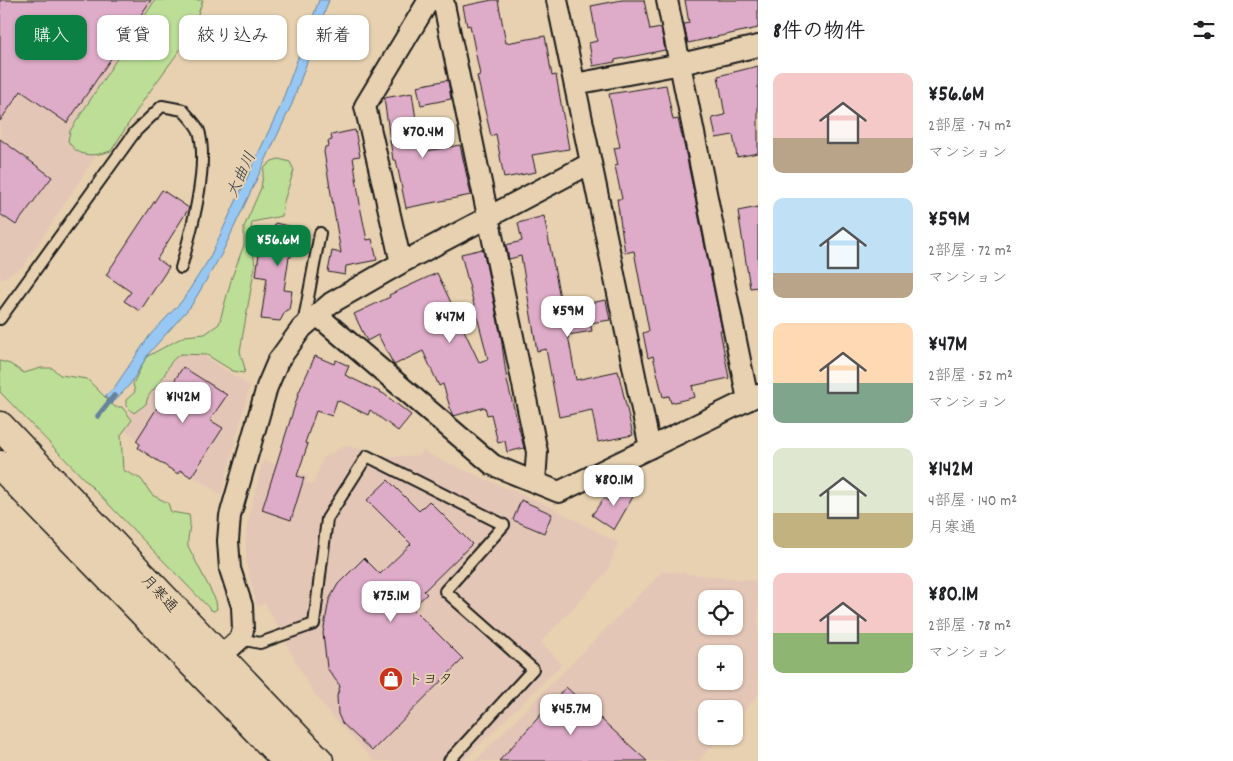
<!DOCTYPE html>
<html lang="ja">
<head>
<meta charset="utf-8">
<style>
	body { margin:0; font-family:Dekko,"Klee One",sans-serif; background:#f2f2f2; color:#202124; height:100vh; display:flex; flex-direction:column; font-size:19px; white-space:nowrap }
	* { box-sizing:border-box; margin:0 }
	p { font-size:16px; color:#757577 }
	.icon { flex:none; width:28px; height:28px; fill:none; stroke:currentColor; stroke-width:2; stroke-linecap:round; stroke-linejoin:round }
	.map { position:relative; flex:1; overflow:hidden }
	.side { display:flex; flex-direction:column; background:#fff; width:475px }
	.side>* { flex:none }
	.guide { position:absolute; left:15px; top:15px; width:475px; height:45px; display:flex; gap:10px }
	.controls { position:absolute; left:698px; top:590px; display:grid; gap:10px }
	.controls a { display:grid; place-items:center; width:45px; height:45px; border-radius:10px; background:#fff; box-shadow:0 1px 4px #0004; font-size:25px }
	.price { position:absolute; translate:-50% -42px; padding:0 11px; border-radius:10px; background:#fff; color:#222; font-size:16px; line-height:32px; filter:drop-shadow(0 1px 2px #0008) }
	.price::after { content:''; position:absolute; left:50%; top:30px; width:15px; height:11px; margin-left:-8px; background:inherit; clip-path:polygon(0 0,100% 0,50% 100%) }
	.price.current { background:#0b8043; color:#fff }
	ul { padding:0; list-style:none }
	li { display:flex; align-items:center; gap:15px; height:125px; padding:0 15px }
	li span { display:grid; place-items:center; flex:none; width:140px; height:100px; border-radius:10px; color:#555 }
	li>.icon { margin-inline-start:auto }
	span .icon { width:60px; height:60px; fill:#fffc; stroke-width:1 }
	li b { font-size:21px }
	h2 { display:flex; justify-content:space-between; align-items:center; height:60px; padding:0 15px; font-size:21px }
	.pill { padding:0 18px; border-radius:10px; background:#fff; box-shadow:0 1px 4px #0004; font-size:18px; line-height:45px }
	.pill.current { background:#0b8043; color:#fff }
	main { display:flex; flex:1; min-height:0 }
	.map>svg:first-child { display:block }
</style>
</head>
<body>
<main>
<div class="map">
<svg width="758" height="761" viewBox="0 0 758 761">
	<rect width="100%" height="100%" fill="#e7d1b0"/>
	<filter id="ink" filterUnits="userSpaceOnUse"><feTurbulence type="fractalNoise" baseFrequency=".02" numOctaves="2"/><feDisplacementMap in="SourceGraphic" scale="10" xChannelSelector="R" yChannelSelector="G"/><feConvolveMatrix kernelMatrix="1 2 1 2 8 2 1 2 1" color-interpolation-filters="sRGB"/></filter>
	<g filter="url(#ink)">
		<!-- built -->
		<path fill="#e4c6b7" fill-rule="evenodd" d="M0 0H160L99 151 23 267 0 280Z
			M191 347 250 386 221 495 120 427 163 360Z
			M345 445 389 457 420 455 423 450 436 458 551 507 618 543 607 572 541 642 562 664 463 761H374L323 706 306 681 265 603 258 606 255 599 246 563V529L263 460 308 476 306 482 313 484 323 458Z
			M663 571 758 581V695L734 722V709H706V736H721L699 761H475ZM706 599H734V626H706ZM706 654H734V681H706Z"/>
		<!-- green -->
		<path fill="#bcde97" stroke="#6c7d5a" d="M155 0H203L190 36 145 98 111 151C94 156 79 159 68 141L70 131Z
			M279 159 290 162 294 170 284 201 282 216 252 222 251 230 263 241 253 250 255 266 240 351 245 369 244 373 233 371 207 355 181 354C168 361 169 369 161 380 155 390 148 392 146 404L134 413 126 406V400L135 392 133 384 146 357 185 336 205 334 219 324 232 277 244 245V227L261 188 264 168 272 161Z
			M0 361 10 364 24 373 41 368H52L60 375 87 379 115 407H122L132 420 121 435 123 470 141 479 152 495 168 503 171 512 189 515C192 527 187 534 188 546L216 601 217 609 214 611 211 610 0 392Z"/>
		<!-- water -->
		<path fill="#97c7f3" stroke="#66839d" d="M319 0H329L292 104 221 255 191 306 149 353 131 383 113 403 105 396 114 388 150 335 182 301 209 259 280 107Z"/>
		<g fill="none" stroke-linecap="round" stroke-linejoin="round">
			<!-- stream -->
			<path stroke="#66839d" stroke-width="5.5" d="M98 416 114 396"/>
		</g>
		<!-- building -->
		<path fill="#deabc8" stroke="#1c1c1c" d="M0 0H151L67 123 21 91 0 121Z
			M492 0H498L506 43 545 36 552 76 556 75 569 149 532 155 536 172 504 178 496 134 491 136 477 76 480 75 470 25 467 26 463 6Z
			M622 0H644L650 30 661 28 665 50 615 60V62L593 66 589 43 597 41 591 6Z
			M685 0H758V28L688 43 684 24 689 23Z
			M758 66V153L737 157 733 135 716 138 712 118 725 115 718 76Z
			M448 80 451 99 421 105 417 86Z
			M666 85 673 120 678 119 685 149 722 330H720L729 378 692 386 695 397 671 403 669 396 663 397 653 356 648 358 643 333 649 331 634 251 625 253 617 199H622L615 166 618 165 614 148 620 147 609 94Z
			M412 93 421 152 460 145 471 195 406 208 396 160H393L384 98Z
			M355 130 360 156 353 157 361 211 367 240 372 239 377 260 346 266 345 275 328 272 332 251 341 253 324 152 325 147 329 146 328 141 332 140 331 135Z
			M0 139 52 177 16 225 0 214Z
			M162 190 189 208 157 259 169 267 140 311 124 301 131 292 106 275Z
			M758 207V287L750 288 738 211Z
			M544 216 562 308 606 300 610 320 590 323 592 331 568 335 576 380 618 371 633 435 598 442 592 410 559 417 546 349 537 351 521 256 509 259 506 245 522 241 518 223Z
			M275 223 307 230 301 254 293 252 291 257H289L284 290 292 291 289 310H286L280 321 261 319 267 278 256 276 262 231 273 234Z
			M483 249 501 337 507 381 524 448 507 452 505 441 498 443 491 414 487 415 485 407 454 416 452 414 443 384 439 386 423 351 394 365 378 335 367 341 354 314 390 297 389 295 437 273 479 362 488 359 461 254Z
			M315 356 334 364 336 360 349 366 345 375 384 394 411 415 398 431 370 410 368 415 337 400 332 416 316 411 305 443 308 444 297 476 304 478 291 520 262 510 299 392Z
			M183 367 227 395 210 420 223 428 191 477 180 470 178 474 138 448 140 444 136 441Z
			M388 480 419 511 429 501 472 544 424 591 427 594 412 608 463 659 372 751 342 723 338 714 337 696 340 686 327 668 323 633 329 600 338 584 364 558 380 574 411 544 367 500Z
			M618 485 634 495 614 530 592 515 604 498 608 501Z
			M521 500 552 514 544 533 513 520Z
			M566 687 647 761H499Z"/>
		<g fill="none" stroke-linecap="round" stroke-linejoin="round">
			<!-- service casing -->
			<g stroke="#1c1c1c" stroke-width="14">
				<path id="service" d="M0 319 135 132 162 106 183 110C188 117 199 126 200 135 208 171 191 232 181 268
					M303 325 320 233
					M240 639 260 643 314 624 327 519 367 456 504 525 445 591 533 669 449 761"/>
			</g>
			<!-- minor casing -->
			<g stroke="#1c1c1c" stroke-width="24">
				<path id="minor" d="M443 0 537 452 535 482
					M667 0 748 400
					M575 84 681 64 758 46
					M591 163 650 448
					M401 263 365 106 429 0
					M317 315 493 465 559 492 758 395
					M211 665 240 639 243 630 242 606 230 569 228 541 230 516 267 387 278 361 302 328 331 303 401 263 591 163 557 0"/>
			</g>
			<!-- trunk casing -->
			<g stroke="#1c1c1c" stroke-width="31">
				<path id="trunk" d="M0 426 319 761
					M0 465 287 761"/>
			</g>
			<!-- service -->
			<use href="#service" stroke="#e7d1b0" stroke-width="10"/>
			<!-- minor -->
			<use href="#minor" stroke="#e7d1b0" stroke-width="20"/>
			<!-- trunk -->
			<use href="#trunk" stroke="#e7d1b0" stroke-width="28"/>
		</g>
	</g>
	<!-- icons -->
	<defs>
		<g id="shop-disc" transform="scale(1.25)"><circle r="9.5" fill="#c8321e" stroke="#e7d1b0"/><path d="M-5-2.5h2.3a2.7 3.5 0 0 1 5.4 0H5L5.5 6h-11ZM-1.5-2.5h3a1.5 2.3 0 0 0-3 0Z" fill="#fff"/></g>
	</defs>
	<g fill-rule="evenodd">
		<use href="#shop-disc" x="391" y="679"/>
	</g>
	<g text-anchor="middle" stroke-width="4" stroke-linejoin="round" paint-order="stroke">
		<!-- street labels -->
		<g font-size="15" fill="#1c1c1c" stroke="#e7d1b0">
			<text transform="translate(160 593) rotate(47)" y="5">月寒通</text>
		</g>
		<!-- poi labels -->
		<g font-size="15" fill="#1c1c1c" stroke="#e7d1b0" text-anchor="start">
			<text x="408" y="684">トヨタ</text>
		</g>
		<!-- water labels -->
		<g font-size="16" font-style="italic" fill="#353e47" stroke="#e7d1b0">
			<text transform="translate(240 174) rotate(-65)" y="6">大曲川</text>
		</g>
	</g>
</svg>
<div class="controls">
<a><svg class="icon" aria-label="locate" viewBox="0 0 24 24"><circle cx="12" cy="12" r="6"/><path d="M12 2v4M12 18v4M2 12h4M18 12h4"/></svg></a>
<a>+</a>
<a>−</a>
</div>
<b class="price" style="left:423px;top:159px">¥70.4M</b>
<b class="price current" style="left:278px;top:267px">¥56.6M</b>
<b class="price" style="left:568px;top:338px">¥59M</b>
<b class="price" style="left:450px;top:344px">¥47M</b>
<b class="price" style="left:183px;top:424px">¥142M</b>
<b class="price" style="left:614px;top:507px">¥80.1M</b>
<b class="price" style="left:391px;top:623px">¥75.1M</b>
<b class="price" style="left:571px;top:736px">¥45.7M</b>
<div class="guide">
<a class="pill current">購入</a>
<a class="pill">賃貸</a>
<a class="pill">絞り込み</a>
<a class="pill">新着</a>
</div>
</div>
<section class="side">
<h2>8件の物件<svg class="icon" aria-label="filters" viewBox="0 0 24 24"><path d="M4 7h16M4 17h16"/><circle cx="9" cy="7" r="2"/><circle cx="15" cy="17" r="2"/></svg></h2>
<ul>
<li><span style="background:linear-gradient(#f6c9c9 65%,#b9a48a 0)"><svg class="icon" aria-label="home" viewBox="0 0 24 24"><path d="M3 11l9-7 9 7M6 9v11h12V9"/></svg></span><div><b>¥56.6M</b><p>2部屋 · 74 m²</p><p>マンション</p></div></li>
<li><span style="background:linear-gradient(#bfe0f5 75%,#b9a48a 0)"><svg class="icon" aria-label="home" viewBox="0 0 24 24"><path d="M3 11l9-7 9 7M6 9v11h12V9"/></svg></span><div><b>¥59M</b><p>2部屋 · 72 m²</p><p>マンション</p></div></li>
<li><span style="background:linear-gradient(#ffd9b3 60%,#7fa58c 0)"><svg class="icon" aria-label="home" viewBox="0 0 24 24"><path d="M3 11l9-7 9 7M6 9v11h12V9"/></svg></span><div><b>¥47M</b><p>2部屋 · 52 m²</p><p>マンション</p></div></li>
<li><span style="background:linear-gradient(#dfe7d0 65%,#c2b280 0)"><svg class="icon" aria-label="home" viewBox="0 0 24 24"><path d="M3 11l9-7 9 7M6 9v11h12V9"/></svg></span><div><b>¥142M</b><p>4部屋 · 140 m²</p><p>月寒通</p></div></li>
<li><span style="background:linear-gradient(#f6c9c9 60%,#8fb573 0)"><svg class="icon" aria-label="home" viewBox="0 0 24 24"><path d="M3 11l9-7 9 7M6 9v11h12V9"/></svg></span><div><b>¥80.1M</b><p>2部屋 · 78 m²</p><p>マンション</p></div></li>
</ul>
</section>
</main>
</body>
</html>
